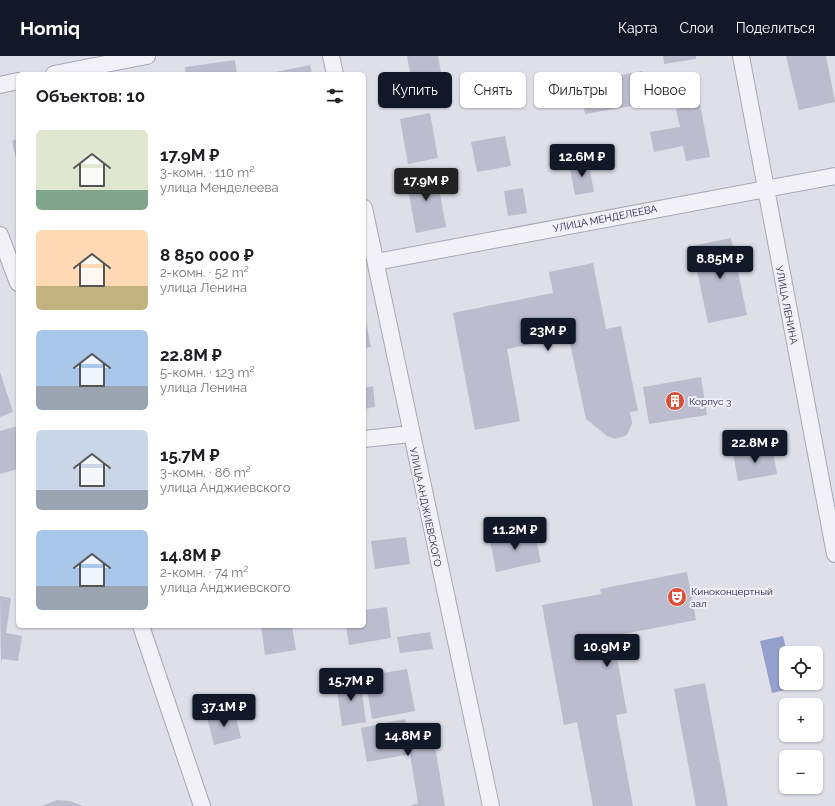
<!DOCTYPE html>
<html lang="ru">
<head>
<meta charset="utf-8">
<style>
	body { margin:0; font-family:Raleway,sans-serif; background:#f2f2f2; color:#202124; height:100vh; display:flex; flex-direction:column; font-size:15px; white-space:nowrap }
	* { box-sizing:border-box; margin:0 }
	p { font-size:13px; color:#757577 }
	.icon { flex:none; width:22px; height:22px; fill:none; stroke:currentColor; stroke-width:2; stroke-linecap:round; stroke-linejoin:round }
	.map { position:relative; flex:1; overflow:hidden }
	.sheet { position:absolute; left:16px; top:16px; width:350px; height:556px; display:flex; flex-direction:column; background:#fff; border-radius:6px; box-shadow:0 1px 3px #0004 }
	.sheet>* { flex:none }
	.hud { position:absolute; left:378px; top:16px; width:380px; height:36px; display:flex; gap:8px }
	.buttons { position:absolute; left:779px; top:590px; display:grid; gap:8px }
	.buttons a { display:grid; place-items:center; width:44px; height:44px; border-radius:6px; background:#fff; box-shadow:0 1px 3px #0004; font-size:20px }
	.price { position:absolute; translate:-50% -34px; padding:0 9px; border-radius:4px; background:#111827; color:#fff; font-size:13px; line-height:26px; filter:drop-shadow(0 1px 2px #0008) }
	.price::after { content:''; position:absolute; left:50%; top:24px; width:12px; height:9px; margin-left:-6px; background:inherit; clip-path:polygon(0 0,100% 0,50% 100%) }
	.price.current { background:#222; color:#fff }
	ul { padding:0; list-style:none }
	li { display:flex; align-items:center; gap:12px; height:100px; padding:0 20px }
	li span { display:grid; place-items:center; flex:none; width:112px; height:80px; border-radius:6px; color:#555 }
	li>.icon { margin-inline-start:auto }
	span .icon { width:48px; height:48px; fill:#fffc; stroke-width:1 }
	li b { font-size:17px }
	h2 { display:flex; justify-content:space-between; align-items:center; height:48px; padding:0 20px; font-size:17px }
	.tag { padding:0 14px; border-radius:6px; background:#fff; box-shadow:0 1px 3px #0004; font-size:14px; line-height:36px }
	.tag.current { background:#111827; color:#fff }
	header { display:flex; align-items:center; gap:24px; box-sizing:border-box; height:56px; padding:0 20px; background:#111827; color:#fff }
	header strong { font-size:19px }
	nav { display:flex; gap:22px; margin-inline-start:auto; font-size:14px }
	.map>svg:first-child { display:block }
</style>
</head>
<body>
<header>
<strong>Homiq</strong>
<nav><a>Карта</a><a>Слои</a><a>Поделиться</a></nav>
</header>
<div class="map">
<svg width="835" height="750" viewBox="0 0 835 750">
	<rect width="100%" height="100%" fill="#dedfe9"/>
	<!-- water -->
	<path fill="#95a0cd" d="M783 580 787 597 786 627H793L794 632 772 637 760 585Z"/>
	<!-- building -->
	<path fill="#bbbccd" d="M407 0H438L444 33 414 38Z
		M663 0H696V3L664 8Z
		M786 0H826L835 46 799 54Z
		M235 4 237 18H186L185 11Z
		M310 9 312 18H271V17Z
		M642 15 648 47 585 58 579 27Z
		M700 48 710 101 686 105 683 90 654 96 650 76 680 71 676 53Z
		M430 57 438 102 408 108 400 63Z
		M505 80 511 110 477 116 471 86Z
		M18 83V107H17L12 85Z
		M588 104 594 136 575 139 569 107Z
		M436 116 446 171 416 177 406 121Z
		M523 132 527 157 508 160 504 135Z
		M731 182 747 259 708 267 692 190Z
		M593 207 606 273 621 270 638 355 630 356 632 367 627 379 615 383 607 380 586 363 569 283 563 284 562 282 507 293 520 365 475 374 453 257 553 237 549 216Z
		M364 257 371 291 364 292Z
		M0 316 13 356 0 361Z
		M701 321 707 359 649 368 643 331Z
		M373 330 375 351 364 353V332Z
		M18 370V413L0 418V375Z
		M772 390 777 418 738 425 733 397Z
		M534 474 541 506 496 516 490 484Z
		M406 481 410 508 375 513 371 485Z
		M687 516 696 564 613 580 627 657 616 659 633 750H593L577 666 564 669 542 549 601 538 600 533Z
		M0 540 11 542 6 577 22 580 18 605 2 603 1 608Z
		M387 551 391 582 349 589 346 570H364V554Z
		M261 570H292L296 594 265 599Z
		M430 576 433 593 400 597 397 581Z
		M407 613 415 655 372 663 365 620Z
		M360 622 366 666 342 670 336 626Z
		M705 627 728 750H696L674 633Z
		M234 654 241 682 214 689 207 661Z
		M405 663 409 683 433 679 445 750H410L418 747 410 698 367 706 361 672Z
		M57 744 70 745 83 750H41Z"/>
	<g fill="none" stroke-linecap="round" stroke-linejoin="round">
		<!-- street casing -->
		<g stroke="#a6a8b7" stroke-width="18">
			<path id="street" d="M331 0 335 18
				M741 0 835 498
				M54 18 147 0
				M0 29 18 25
				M364 152 491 750
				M0 179 18 227
				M376 206 835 120
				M364 383 411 378
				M141 570 202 750"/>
		</g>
		<!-- street -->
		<use href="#street" stroke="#f1f1f7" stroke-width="16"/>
	</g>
	<!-- icons -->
	<defs>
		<g id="building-disc" transform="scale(1)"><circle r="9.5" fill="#dd4d34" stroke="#eeeff7"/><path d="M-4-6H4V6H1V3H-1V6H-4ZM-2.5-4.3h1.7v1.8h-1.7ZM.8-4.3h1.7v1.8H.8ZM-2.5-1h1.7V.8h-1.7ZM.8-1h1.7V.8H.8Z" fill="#fff"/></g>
		<g id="theatre-disc" transform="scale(1)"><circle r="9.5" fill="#dd4d34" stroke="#eeeff7"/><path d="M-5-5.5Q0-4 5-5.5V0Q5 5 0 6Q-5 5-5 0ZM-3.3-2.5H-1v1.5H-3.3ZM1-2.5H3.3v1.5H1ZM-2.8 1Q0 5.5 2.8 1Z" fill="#fff"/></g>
	</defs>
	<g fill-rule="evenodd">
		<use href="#building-disc" x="675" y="345"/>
		<use href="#theatre-disc" x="677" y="541"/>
	</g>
	<g text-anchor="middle" stroke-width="4" stroke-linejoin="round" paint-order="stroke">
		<!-- street labels -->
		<g font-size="10" fill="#252742" stroke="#eeeff7">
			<text transform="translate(605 162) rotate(-11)" y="4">УЛИЦА МЕНДЕЛЕЕВА</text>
			<text transform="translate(787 249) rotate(79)" y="4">УЛИЦА ЛЕНИНА</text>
			<text transform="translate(426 451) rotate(78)" y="4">УЛИЦА АНДЖИЕВСКОГО</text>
		</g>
		<!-- poi labels -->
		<g font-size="10" fill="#252742" stroke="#eeeff7" text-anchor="start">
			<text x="689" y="349">Корпус 3</text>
			<text x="691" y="539">Киноконцертный<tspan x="691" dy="12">зал</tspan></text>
		</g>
	</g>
</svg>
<div class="buttons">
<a><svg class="icon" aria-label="locate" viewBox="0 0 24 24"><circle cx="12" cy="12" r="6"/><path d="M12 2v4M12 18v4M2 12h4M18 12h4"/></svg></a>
<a>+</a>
<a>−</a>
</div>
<b class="price" style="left:582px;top:122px">12.6M ₽</b>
<b class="price current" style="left:426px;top:146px">17.9M ₽</b>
<b class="price" style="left:720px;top:224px">8.85M ₽</b>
<b class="price" style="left:548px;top:296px">23M ₽</b>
<b class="price" style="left:755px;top:408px">22.8M ₽</b>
<b class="price" style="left:515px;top:495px">11.2M ₽</b>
<b class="price" style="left:607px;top:612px">10.9M ₽</b>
<b class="price" style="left:351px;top:646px">15.7M ₽</b>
<b class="price" style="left:224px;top:672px">37.1M ₽</b>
<b class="price" style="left:408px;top:701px">14.8M ₽</b>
<div class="hud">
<a class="tag current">Купить</a>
<a class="tag">Снять</a>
<a class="tag">Фильтры</a>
<a class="tag">Новое</a>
</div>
<section class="sheet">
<h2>Объектов: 10<svg class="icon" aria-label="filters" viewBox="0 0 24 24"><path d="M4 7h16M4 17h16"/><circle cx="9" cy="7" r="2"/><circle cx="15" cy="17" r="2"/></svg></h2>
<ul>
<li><span style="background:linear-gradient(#dfe7d0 75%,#7fa58c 0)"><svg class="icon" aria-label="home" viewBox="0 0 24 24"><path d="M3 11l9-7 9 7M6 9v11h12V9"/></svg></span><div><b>17.9M ₽</b><p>3-комн. · 110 m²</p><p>улица Менделеева</p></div></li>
<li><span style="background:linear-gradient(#ffd9b3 70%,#c2b280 0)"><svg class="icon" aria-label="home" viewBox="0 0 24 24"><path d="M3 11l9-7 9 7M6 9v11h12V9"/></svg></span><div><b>8 850 000 ₽</b><p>2-комн. · 52 m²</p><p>улица Ленина</p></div></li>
<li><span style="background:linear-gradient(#a9c7e8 70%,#9aa5b1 0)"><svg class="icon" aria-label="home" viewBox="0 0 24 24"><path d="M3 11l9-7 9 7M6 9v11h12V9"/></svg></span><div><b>22.8M ₽</b><p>5-комн. · 123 m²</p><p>улица Ленина</p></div></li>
<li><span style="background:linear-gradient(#c9d6e8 75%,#9aa5b1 0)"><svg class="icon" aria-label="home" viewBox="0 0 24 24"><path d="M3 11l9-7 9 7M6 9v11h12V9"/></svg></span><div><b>15.7M ₽</b><p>3-комн. · 86 m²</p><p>улица Анджиевского</p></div></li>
<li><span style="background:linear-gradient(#a9c7e8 70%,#9aa5b1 0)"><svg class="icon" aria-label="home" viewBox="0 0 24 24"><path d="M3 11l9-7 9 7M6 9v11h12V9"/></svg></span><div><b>14.8M ₽</b><p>2-комн. · 74 m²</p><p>улица Анджиевского</p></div></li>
</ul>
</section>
</div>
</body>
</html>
